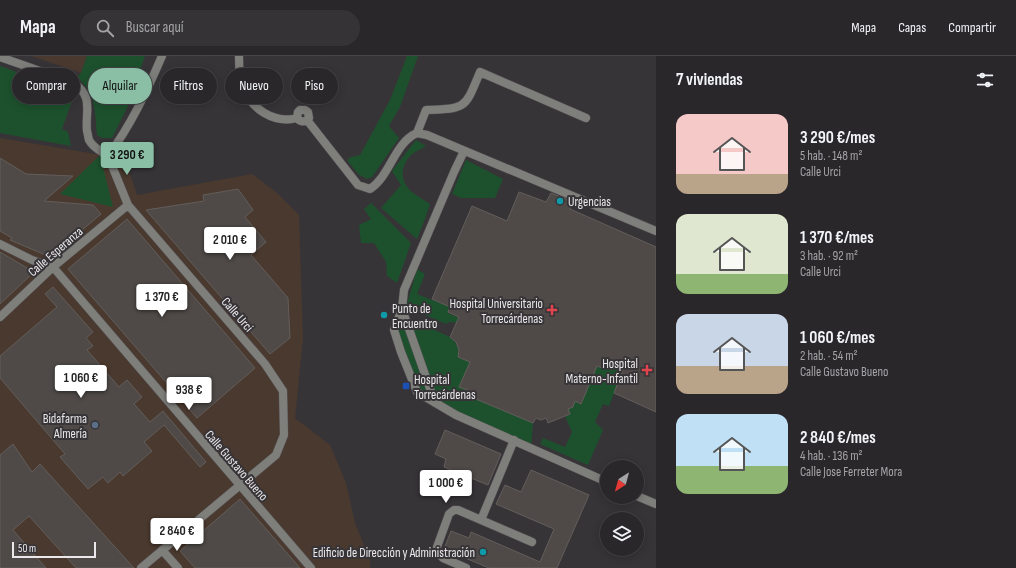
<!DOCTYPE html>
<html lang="es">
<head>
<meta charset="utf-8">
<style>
	body { margin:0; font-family:"Sofia Sans Condensed",sans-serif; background:#353336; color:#f1f3f6; height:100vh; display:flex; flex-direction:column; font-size:15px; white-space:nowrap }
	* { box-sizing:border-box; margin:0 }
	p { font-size:13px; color:#a5a5a8 }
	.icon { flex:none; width:22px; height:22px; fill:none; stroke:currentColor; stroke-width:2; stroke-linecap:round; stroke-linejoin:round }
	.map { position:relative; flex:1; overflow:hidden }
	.side { display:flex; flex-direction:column; background:#29272a; width:360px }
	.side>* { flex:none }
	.top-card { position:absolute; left:12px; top:12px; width:380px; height:36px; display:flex; gap:8px }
	.needle { width:26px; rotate:216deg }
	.buttons { position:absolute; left:600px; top:404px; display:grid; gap:8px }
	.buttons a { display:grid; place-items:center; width:44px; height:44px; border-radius:50%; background:#29272a; box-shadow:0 2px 10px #0003,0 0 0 1px #454447; font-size:20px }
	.scale { position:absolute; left:12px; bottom:10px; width:84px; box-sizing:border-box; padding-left:4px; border:2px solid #eae8ea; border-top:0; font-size:11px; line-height:14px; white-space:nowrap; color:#eae8ea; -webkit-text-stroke:3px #373438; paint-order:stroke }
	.price { position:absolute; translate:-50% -34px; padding:0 9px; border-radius:4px; background:#fff; color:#222; font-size:13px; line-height:26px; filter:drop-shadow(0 1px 2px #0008) }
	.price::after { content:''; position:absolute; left:50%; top:24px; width:12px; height:9px; margin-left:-6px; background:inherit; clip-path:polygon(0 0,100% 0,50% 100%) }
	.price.active { background:#8abfa5; color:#111 }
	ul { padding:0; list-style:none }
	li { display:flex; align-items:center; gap:12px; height:100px; padding:0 20px }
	li span { display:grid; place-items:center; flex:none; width:112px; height:80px; border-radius:12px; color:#555 }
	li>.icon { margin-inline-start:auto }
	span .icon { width:48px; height:48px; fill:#fffc; stroke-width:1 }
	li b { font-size:17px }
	h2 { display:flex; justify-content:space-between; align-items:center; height:48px; padding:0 20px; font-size:17px }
	.chip { padding:0 14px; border-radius:18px; background:#29272a; box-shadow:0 2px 10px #0003,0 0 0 1px #454447; font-size:14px; line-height:36px }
	.chip.active { background:#8abfa5; color:#111 }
	header { display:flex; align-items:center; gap:24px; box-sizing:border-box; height:56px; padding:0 20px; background:#29272a; border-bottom:1px solid #454447 }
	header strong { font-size:19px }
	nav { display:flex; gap:22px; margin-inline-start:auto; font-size:14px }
	.search { width:280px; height:36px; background:#353336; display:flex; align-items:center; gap:10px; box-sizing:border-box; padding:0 14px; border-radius:22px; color:#a5a5a8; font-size:15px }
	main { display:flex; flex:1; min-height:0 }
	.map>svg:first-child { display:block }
</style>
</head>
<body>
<header>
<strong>Mapa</strong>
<div class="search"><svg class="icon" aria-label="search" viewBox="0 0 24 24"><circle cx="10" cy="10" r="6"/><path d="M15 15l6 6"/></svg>Buscar aquí</div>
<nav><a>Mapa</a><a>Capas</a><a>Compartir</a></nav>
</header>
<main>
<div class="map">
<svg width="656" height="512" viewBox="0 0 656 512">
	<rect width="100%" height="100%" fill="#373438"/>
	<!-- industrial -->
	<path fill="#4a392e" d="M31 0H87L81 17Z
		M0 82 125 103 137 139 252 118 277 137 299 159 303 283 295 362 330 389 346 427 355 467 370 504V512H0Z"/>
	<!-- green -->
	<path fill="#1d512d" d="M87 0H145L128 50 112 82H102L97 79C95 55 96 38 77 21L81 17Z
		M407 0H418L400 51 389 70 399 82 372 121 367 123 358 118 347 104 351 101 360 99 390 44Z
		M0 10 75 37 62 73 68 76 71 90 0 77Z
		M416 84 426 90C421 93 414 96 410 100 400 111 400 126 412 136 417 140 424 144 430 148L425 163 417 183 381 152 401 129 392 115Z
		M100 99 113 151 60 138Z
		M466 104 503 123 495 142H461L452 138Z
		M371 147 411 187 397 227 387 220 386 206 374 187H361L359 169 371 163 364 153Z
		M417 213 425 218 417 238 450 251 448 257 462 263 460 267 449 266 446 268 423 258 407 248Z
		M409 262 450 281C457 287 459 292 458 301L470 306 459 331 473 337 472 341 533 367 531 392 417 336 394 274Z
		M606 304 624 311 609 350 603 348 595 366 603 374 588 409 540 388 543 382 565 391 572 376 565 360 570 358 568 353 573 351 575 345 581 348 597 310 602 312Z"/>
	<!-- building -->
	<path fill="#4f4a47" stroke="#635e5b" d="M0 102 26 118 73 120 44 145 93 149 101 158 50 201 10 184 12 182 0 175Z
		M238 133 253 154 245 161 266 186 251 199 288 242 290 282 270 298 146 154 204 145 203 139Z
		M519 136 546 146 551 137 573 146 570 153 656 191V356L614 337 624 311 606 304 602 312 597 310 581 348 575 345 573 351 568 353 570 358 548 367 546 362 541 364 536 362 533 367 471 341 473 336 459 331 470 306 458 301 459 294 456 286 450 281 459 261 448 256 450 251 432 243 472 150 507 165Z
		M127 163 255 312 197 362 68 213Z
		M0 196 34 216 0 248Z
		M53 231 93 276 86 282 93 290 87 294 119 331 127 324 142 341 134 348 150 366 163 355 206 406 200 411 164 369 144 386 152 395 123 420 120 416 108 427 103 421 88 433 60 401 65 398 0 322V300L57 251 45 238Z
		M445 374 501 398 488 429 444 411 446 403 435 398Z
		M13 388 32 416 40 408 134 512H76L29 460 13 474 46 512H0V399Z
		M531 414 589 439 557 512H489L444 493 451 475 469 482 471 476 540 506 554 473 496 448 505 429 521 436Z
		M240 443 267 474 300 512H195L180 495Z"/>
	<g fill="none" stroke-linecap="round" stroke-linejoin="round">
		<!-- minor casing -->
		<g stroke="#545154" stroke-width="9">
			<path id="minor" d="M239 0C239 10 239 22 243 31 251 53 274 68 297 62 301 67 306 66 309 62L308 56 305 54H300L298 56 297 62
				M0 1 74 27C94 42 85 54 87 75 88 78 88 81 89 84 93 92 101 95 108 100 131 69 147 35 162 0
				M307 64 358 129 370 133C391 119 394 87 417 77L426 54C467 53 465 52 480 16L586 62
				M417 77 427 79 656 175
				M464 95 454 116 404 234 402 253 394 274 401 296 417 336 456 359 607 426
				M108 100 128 149 265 308 283 335 284 379 276 399 141 512
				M0 188 32 204 53 211 311 512
				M402 253 435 347
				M0 261 53 211 128 149
				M637 440 656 448
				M481 464 514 384
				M162 494 178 512
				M466 512 443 502 438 497 437 491 449 458 454 454H458L532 486"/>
		</g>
		<!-- minor -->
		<use href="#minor" stroke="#7e7e7b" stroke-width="8"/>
	</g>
	<!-- markers -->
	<g fill="#0f9aa8" stroke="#373438" stroke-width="1.5">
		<circle cx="560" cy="145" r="4"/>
		<circle cx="384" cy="259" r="4"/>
		<circle cx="483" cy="496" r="4"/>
	</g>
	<g fill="#e0444e" stroke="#373438" stroke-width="1.5">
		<path d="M550 248h4v4h4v4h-4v4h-4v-4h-4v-4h4z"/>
		<path d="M645 308h4v4h4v4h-4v4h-4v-4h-4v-4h4z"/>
	</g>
	<rect fill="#1a4fb4" stroke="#373438" stroke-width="1.5" x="402" y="326" width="8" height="8" rx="2"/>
	<circle fill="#5c6f8a" stroke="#373438" stroke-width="1.5" cx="95" cy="369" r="4"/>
	<g text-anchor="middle" stroke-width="4" stroke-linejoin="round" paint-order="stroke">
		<!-- poi labels -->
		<g font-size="13" fill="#eae8ea" stroke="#373438" text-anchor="end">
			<text x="568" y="150" text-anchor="start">Urgencias</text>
			<text x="543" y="252">Hospital Universitario<tspan x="543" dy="15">Torrecárdenas</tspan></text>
			<text x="392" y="257" text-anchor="start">Punto de<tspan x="392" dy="15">Encuentro</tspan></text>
			<text x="638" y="312">Hospital<tspan x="638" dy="15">Materno-Infantil</tspan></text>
			<text x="414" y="328" text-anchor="start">Hospital<tspan x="414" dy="15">Torrecárdenas</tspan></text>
			<text x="87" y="367">Bidafarma<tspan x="87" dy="15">Almería</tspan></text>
			<text x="475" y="501">Edificio de Dirección y Administración</text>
		</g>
		<!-- street labels -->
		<g font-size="13" fill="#eae8ea" stroke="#373438">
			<text transform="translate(55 195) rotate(-41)" y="5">Calle Esperanza</text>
			<text transform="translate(238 258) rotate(49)" y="5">Calle Urci</text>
			<text transform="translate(237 409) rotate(49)" y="5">Calle Gustavo Bueno</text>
		</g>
	</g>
</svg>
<div class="buttons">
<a><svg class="needle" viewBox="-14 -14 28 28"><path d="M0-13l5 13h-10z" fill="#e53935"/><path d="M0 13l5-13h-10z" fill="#a5a5a8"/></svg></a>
<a><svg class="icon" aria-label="layers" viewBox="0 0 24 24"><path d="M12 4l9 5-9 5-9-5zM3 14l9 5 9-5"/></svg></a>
</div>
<div class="scale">50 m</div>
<b class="price active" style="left:127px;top:120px">3 290 €</b>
<b class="price" style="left:230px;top:205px">2 010 €</b>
<b class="price" style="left:162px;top:262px">1 370 €</b>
<b class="price" style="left:81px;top:343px">1 060 €</b>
<b class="price" style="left:189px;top:355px">938 €</b>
<b class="price" style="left:446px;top:448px">1 000 €</b>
<b class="price" style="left:177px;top:496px">2 840 €</b>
<div class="top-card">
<a class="chip">Comprar</a>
<a class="chip active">Alquilar</a>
<a class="chip">Filtros</a>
<a class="chip">Nuevo</a>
<a class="chip">Piso</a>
</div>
</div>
<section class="side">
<h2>7 viviendas<svg class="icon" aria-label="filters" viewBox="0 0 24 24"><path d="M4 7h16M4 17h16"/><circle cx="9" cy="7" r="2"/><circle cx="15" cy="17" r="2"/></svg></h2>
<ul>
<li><span style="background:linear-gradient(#f6c9c9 75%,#b9a48a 0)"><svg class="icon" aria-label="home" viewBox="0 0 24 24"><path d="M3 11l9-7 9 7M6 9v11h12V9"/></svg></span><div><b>3 290 €/mes</b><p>5 hab. · 148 m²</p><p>Calle Urci</p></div></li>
<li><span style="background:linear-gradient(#dfe7d0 75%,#8fb573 0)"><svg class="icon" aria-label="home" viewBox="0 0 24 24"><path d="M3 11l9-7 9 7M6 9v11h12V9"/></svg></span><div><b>1 370 €/mes</b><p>3 hab. · 92 m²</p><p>Calle Urci</p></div></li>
<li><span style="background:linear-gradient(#c9d6e8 65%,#b9a48a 0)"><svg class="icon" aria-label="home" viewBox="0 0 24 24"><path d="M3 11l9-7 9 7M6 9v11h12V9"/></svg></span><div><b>1 060 €/mes</b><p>2 hab. · 54 m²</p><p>Calle Gustavo Bueno</p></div></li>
<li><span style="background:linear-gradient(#bfe0f5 65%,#8fb573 0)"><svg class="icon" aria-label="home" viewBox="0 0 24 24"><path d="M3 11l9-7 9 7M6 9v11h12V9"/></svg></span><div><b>2 840 €/mes</b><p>4 hab. · 136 m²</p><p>Calle Jose Ferreter Mora</p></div></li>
</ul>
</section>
</main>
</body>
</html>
